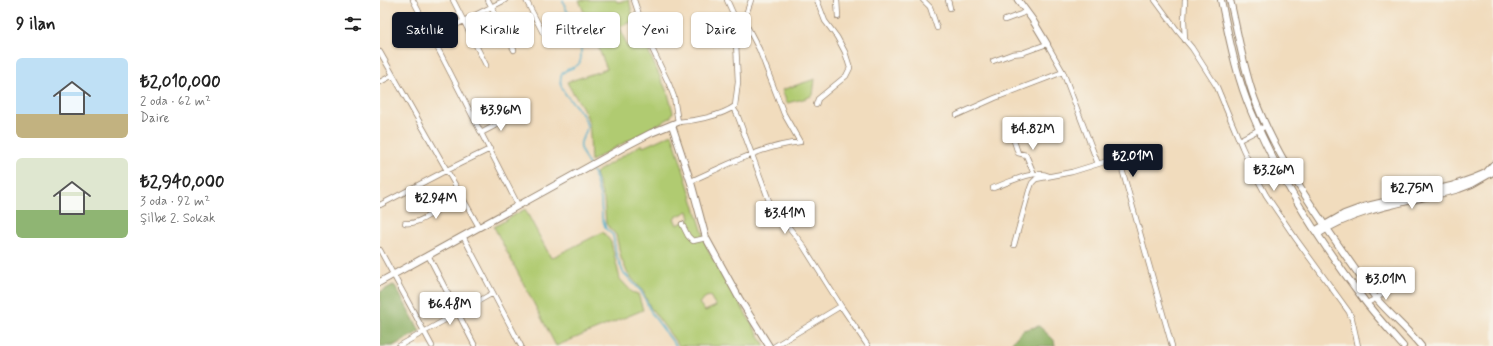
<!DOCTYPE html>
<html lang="tr">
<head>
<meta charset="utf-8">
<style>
	body { margin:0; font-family:Mynerve,sans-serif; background:#f6f6f6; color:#222; height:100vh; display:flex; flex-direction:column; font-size:15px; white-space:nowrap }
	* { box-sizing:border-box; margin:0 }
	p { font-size:13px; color:#767676 }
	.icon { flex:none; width:22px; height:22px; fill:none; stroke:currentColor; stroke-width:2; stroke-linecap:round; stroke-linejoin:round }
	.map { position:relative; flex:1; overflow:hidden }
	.drawer { display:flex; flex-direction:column; background:#fff; width:380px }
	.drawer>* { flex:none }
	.hud { position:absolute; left:12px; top:12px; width:380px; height:36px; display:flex; gap:8px }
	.price { position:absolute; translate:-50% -34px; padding:0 9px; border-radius:4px; background:#fff; color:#222; font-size:13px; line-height:26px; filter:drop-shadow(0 1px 2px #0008) }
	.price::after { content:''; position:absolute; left:50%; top:24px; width:12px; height:9px; margin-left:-6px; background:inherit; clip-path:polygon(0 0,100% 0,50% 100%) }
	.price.active { background:#111827; color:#fff }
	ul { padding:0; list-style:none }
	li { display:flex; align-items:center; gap:12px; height:100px; padding:0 16px }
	li span { display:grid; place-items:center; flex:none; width:112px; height:80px; border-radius:6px; color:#555 }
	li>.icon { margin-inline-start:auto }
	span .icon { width:48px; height:48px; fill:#fffc; stroke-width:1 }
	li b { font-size:17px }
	h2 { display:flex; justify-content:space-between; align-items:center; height:48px; padding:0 16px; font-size:17px }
	.tag { padding:0 14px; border-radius:6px; background:#fff; box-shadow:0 1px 3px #0004; font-size:14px; line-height:36px }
	.tag.active { background:#111827; color:#fff }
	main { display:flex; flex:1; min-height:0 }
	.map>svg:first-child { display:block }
</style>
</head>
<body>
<main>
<section class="drawer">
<h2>9 ilan<svg class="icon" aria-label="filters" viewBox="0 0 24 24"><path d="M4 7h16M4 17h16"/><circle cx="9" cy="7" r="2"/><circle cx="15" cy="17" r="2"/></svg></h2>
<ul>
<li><span style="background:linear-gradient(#bfe0f5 70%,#c2b280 0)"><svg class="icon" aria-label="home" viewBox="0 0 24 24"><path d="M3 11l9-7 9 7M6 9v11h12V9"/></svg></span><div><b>₺2,010,000</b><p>2 oda · 62 m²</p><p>Daire</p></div></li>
<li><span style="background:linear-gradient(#dfe7d0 65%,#8fb573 0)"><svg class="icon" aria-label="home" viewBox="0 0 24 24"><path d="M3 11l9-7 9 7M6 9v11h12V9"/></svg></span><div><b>₺2,940,000</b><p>3 oda · 92 m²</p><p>Şilbe 2. Sokak</p></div></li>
</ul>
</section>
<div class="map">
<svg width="1113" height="346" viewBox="0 0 1113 346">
	<rect width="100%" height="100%" fill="#f7f3e8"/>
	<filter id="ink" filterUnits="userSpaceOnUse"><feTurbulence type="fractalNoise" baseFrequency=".025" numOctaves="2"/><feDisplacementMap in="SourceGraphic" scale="8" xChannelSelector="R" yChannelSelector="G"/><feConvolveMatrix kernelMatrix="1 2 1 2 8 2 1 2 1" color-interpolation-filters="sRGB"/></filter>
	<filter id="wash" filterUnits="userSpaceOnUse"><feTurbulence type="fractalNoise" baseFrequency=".012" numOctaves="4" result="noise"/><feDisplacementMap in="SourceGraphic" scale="16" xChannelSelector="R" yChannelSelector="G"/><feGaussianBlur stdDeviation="0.9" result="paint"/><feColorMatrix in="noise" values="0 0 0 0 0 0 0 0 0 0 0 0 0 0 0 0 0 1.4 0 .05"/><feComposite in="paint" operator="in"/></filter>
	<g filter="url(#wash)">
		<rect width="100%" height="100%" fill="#f1dcbd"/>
		<!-- green -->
		<path fill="#b0cb71" stroke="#767a48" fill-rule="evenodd" d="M199 0H236L237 2 249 0 254 21 240 27 247 47 264 42 288 94 293 112 290 118 211 161C210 148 211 133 208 120 204 106 193 95 187 82L227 69Z
			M435 79 433 95 427 98 407 103 402 90Z
			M292 134 329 252 385 346H299L270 307 263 291 248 274 241 258 236 235 226 224 224 200 215 173 262 144 263 147ZM308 211 310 219 297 225 294 218ZM330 296 336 306 325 311 319 303 326 297Z
			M145 209 171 258 223 232 231 242 240 279 252 292 258 294 263 310 176 346 114 227Z"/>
		<!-- forest -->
		<path fill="#8caf63" stroke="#646c40" d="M13 285 15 286 40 331 13 346H0V292Z
			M659 326 674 340 675 346H630V344L643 330Z"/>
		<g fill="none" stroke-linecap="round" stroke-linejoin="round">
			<!-- stream -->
			<path stroke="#4aacca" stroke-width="1.5" d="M183 0C184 5 186 10 189 14 191 15 193 16 194 17 199 24 203 54 200 62 196 72 177 65 181 85 183 97 202 108 206 122 209 132 203 134 201 142 199 149 205 159 209 165
				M210 168 214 174 221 200 222 218 226 229 233 235 236 254 243 272 261 291 272 314 296 346"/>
		</g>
	</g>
	<g filter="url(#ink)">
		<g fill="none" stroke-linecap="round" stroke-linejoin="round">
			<!-- minor casing -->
			<g stroke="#96836e" stroke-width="6">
				<path id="minor" d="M33 0 138 205
					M73 0 106 65
					M108 0 134 50
					M146 0 163 33
					M254 0 267 38 289 84 294 97 298 122C315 121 341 116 355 106L358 82 356 43 371 0
					M457 0 458 17
					M543 0 550 7 557 28
					M568 0 570 8
					M775 0 797 30 812 48 837 87 862 147 873 171 886 195 916 239 969 312 972 319 978 346
					M805 0 804 20 805 40
					M625 20 641 14 646 11
					M52 37 125 0
					M0 52 99 227
					M613 61 632 54 642 53 667 44 683 72 718 164 734 159H736L740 162 792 346
					M0 82 13 75
					M436 105 438 99 466 76 470 68 465 52 457 37 445 21 437 0
					M353 108 357 114 392 209 397 212 422 244 461 306 488 346
					M577 115 615 98 683 72
					M101 133 133 116
					M633 138 638 153 646 155 654 174
					M859 140 886 126
					M311 181C345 166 382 146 420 142L404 114 379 49 368 28 366 26H361L356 20 347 0
					M613 188C628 183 653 169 669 176
					M0 205 67 170 110 149
					M25 223C42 226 66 202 79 191
					M302 224 308 236 313 241 326 238
					M83 236 141 346
					M634 245 649 191 652 183 656 179 692 172 718 164
					M0 250 52 346
					M48 255 95 346
					M987 303 997 298 1015 284
					M19 346 113 293
					M395 346 461 306"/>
			</g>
			<!-- tertiary casing -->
			<g stroke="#96836e" stroke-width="8">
				<path id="tertiary" d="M638 0 652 19 667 44
					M841 0C849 37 856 76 871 111 899 179 940 242 984 300 996 316 1010 331 1023 346
					M850 0C858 33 863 68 875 100 893 147 920 189 948 230 963 252 979 275 995 297 1009 314 1027 328 1041 346
					M292 125 312 186 326 238 359 298 389 346
					M936 230 964 214 983 207 1071 186 1094 178 1106 173 1113 165
					M938 234C976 208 1034 201 1079 189L1092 184 1113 172
					M0 282 246 146 271 133 298 122"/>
			</g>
			<!-- minor -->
			<use href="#minor" stroke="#fff" stroke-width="4.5"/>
			<!-- tertiary -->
			<use href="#tertiary" stroke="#fff" stroke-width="6"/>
		</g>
	</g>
</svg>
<b class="price" style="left:121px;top:132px">₺3.96M</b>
<b class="price" style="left:653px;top:151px">₺4.82M</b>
<b class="price active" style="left:753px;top:178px">₺2.01M</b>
<b class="price" style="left:894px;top:192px">₺3.26M</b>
<b class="price" style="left:1032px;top:210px">₺2.75M</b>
<b class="price" style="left:56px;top:220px">₺2.94M</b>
<b class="price" style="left:405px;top:235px">₺3.41M</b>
<b class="price" style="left:1006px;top:301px">₺3.01M</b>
<b class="price" style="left:70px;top:326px">₺6.48M</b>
<div class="hud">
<a class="tag active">Satılık</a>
<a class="tag">Kiralık</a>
<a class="tag">Filtreler</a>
<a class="tag">Yeni</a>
<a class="tag">Daire</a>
</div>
</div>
</main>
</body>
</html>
